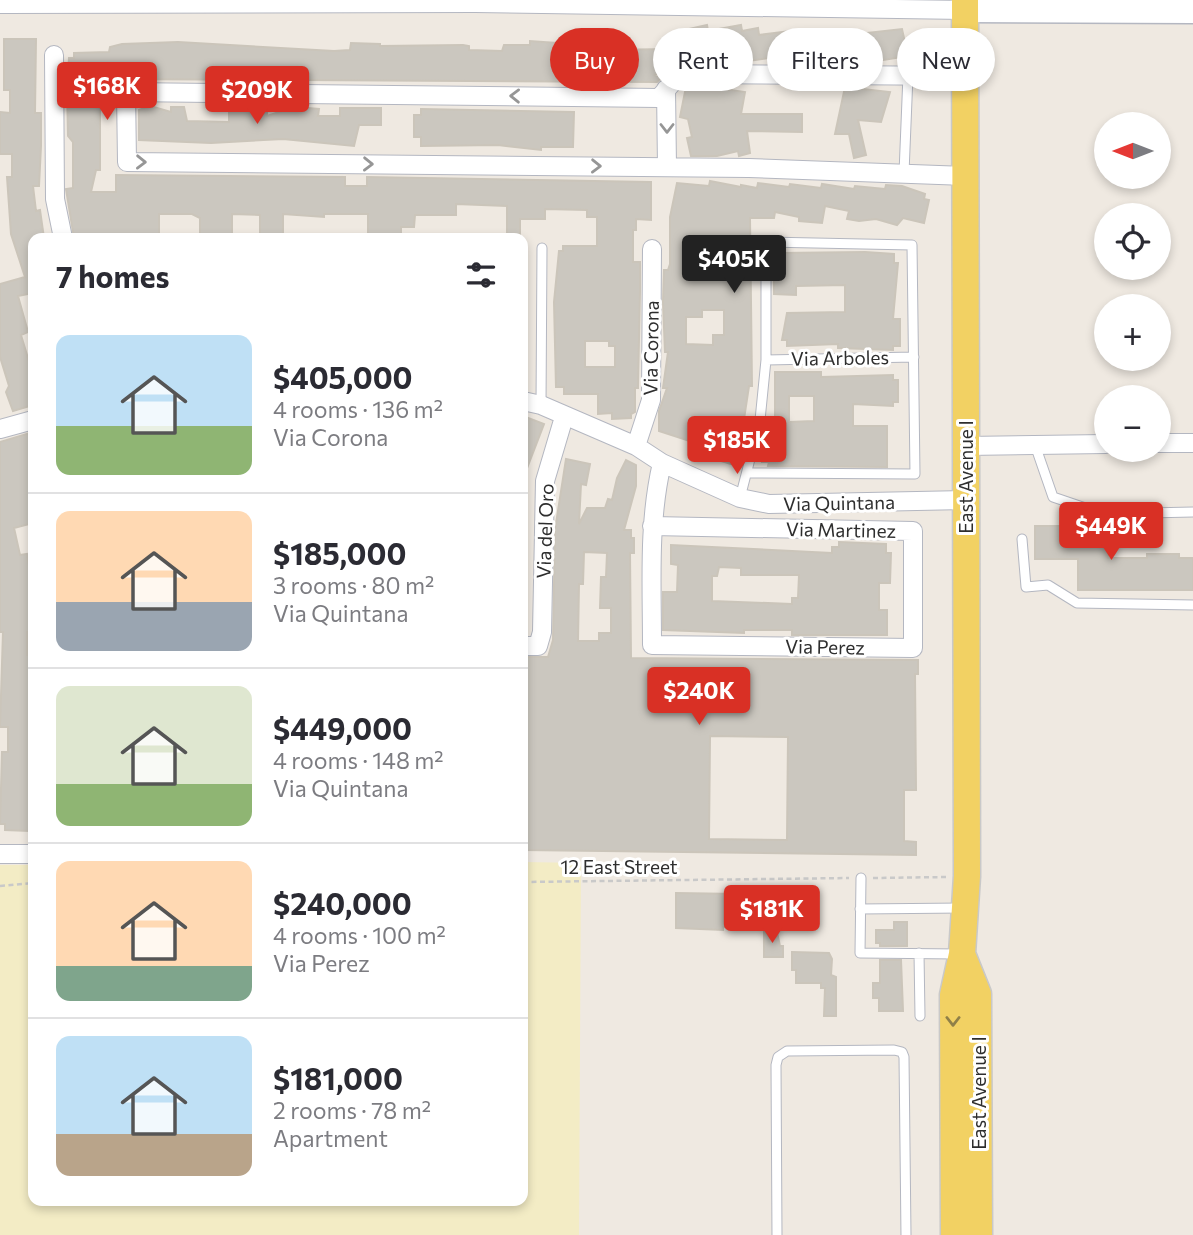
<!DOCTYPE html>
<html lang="en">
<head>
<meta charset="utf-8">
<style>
	body { margin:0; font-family:Commissioner,sans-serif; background:#f2f2f3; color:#2b2b33; height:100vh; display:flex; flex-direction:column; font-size:26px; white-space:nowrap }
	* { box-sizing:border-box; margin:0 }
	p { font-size:23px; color:#7c7c81 }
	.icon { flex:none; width:38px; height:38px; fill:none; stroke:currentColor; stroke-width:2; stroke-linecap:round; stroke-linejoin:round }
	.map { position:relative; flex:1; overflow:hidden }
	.sheet { position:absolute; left:28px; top:233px; width:500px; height:973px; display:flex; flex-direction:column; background:#fff; border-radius:14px; box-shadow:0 4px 10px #0003 }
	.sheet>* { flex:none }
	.banner { position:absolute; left:550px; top:28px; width:537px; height:63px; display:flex; gap:14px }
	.needle { width:46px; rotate:270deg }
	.tools { position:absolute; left:1094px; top:112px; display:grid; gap:14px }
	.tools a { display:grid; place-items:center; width:77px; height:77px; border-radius:50%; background:#fff; box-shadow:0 4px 10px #0003; font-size:35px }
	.price { position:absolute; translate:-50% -60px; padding:0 16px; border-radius:7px; background:#d93025; color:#fff; font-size:23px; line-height:46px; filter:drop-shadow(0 2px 4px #0008) }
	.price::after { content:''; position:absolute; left:50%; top:42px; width:21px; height:16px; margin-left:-10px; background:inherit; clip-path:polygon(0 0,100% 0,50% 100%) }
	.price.on { background:#222; color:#fff }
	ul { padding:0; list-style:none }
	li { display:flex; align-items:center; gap:21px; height:175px; padding:0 28px }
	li+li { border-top:2px solid #e1e1e2 }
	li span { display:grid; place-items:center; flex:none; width:196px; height:140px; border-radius:14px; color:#555 }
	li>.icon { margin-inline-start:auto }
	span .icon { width:84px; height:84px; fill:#fffc; stroke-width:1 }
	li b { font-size:30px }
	h2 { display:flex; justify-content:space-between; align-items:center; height:84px; padding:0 28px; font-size:30px }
	.chip { padding:0 24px; border-radius:32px; background:#fff; box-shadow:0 4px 10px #0003; font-size:24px; line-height:63px }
	.chip.on { background:#d93025; color:#fff }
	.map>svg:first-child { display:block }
</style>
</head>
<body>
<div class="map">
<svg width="1193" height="1235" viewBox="0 0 1193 1235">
	<rect width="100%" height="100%" fill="#efe9e1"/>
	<!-- sand -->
	<path fill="#f3ecc5" d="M523 862 581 863 579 1235H0V865H33V1200H523Z"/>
	<!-- building -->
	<path fill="#cbc7bf" stroke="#cbc5ba" stroke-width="2" fill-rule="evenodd" d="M707 25 708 31 741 25 742 31 758 28 759 35 806 29 807 34 839 31 840 36 902 29 908 56 871 62 865 61 864 57 817 64 816 59 790 61 784 60 783 56 742 62 741 58 736 57 707 63 706 56 663 64V73L654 75 662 77 657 82 105 79V100H100V170H96L91 192H116V175L345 177V186H367V177L651 182V220L636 219V230H633V262H640V291L638 388H635V412L631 414V418L612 419V413L598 414V394H564V387H556L554 302 559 251H563V246H597V217H587V210L545 209V219H520V238H507V206L456 204V215H415L414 227H401V238H368V214H324V217L283 214V238H260V215L232 214V238H200V218L192 214H159V238H74L66 189 73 188V142L68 136 67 87 69 58H74V53L109 52 110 47 122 44 178 42 334 51 350 50 351 43 380 44V46L463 45 469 46V50L502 51 504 45H530V41L600 46V50L673 49 671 33ZM585 341H609V346H615V367H585Z
		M4 39H36L35 113H41V146L39 186H33L36 211 40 210 44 238H33V293L18 296 28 332 21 335 33 375V405L13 411 6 392 9 386 0 357V284L25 277 11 234 7 177H12V154H0V112L10 113V90H4Z
		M703 86 745 92 741 114H802V132L747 131 750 153 739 156 738 151 717 156H691L687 138 692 137 688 119 680 117 686 87 702 90Z
		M845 87 890 92 881 122 858 120 866 155 854 158 849 134H835Z
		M150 106 171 112V107H184L187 121 229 122V109L263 108 267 109V116L294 107 319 109 318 116H340V108H381V125H359L354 146 283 139 211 143 139 140V110Z
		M421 109 574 112 573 147H541V150L498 145 421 146V137H414V115H421Z
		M710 181 741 187V185L757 188 758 183 789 187 790 184 821 188 822 184 854 189 855 186 885 189 886 185 902 186 925 194 924 199 929 200 924 223 903 218 897 225 876 219 859 221 847 219 849 211 825 206 822 223 799 221V217L775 212 774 218H750L752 386H749L741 439 731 464 695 453 696 443 659 431V411L667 388H663L668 352H665L663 302 664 270H668L670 264V217L677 183 709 186ZM702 310H724V335H713V345L686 344V317H702Z
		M865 252 894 254V263H898L893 319H900V346H893V350L838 348V344L787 346V340H782L787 313 845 312V285L796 286V295L774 294V257H780V253Z
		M775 372H821V377L893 375V380H898V402H893V406L853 404V426H887V467L768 466 769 462H762L763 438H769V427H775ZM789 396H814V421L789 422Z
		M523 416 544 424 524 476H523Z
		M33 432V523L14 528 20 555 27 554 33 592V632H27V655H33V825H29V831L5 830V824H0L2 752H8V727H0L3 632H0V442Z
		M566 459 590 464 586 485 581 484 579 524 587 508H605L608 499 612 500 617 478 626 460 636 465V486L624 530H631V538H634V553H630L631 658 918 660V674H915L916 790H904V841L916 842V855L523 850V657H548L553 640 555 530ZM584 552 607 553 606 577H601L600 608H611V633H599V641H578L579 584H583ZM710 736 788 737 787 840 709 839Z
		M1035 526H1104V534H1108V558H1147V554H1179V558H1193V590H1078V559H1035Z
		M839 542 886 544V553H891L890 583H879V610H887V635H792V630H744V633L663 630V592H677L678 565 671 564V545L832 553V547H839ZM719 567 741 568V575H799L798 598H792V604L712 601V576H717Z
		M676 893 738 894 737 927H723V930L676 928Z
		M894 922H907V946H880V943H876V930H894Z
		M764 932H777L780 946H783V957H764Z
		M792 952 829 953 832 959 831 975 836 977V1016H824L825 988H821V983H796V970H792Z
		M880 960H901L903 1011H879V998H873V983H880Z"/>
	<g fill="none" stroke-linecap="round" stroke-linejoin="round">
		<!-- lane casing -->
		<g stroke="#b4b7c1" stroke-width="11">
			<path id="lane" d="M904 173 908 75
				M766 360 914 357
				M541 405 542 248
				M1035 445 1053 497 1103 514 1193 512
				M740 498 760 420 766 360V242L912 245 915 474 747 473
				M1022 539 1026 587 1048 585 1077 603 1193 605
				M861 878 860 953 959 954
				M860 909 963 908
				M919 953 920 1016
				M777 1235 776 1065 778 1057 787 1051 894 1050 902 1052 904 1057 906 1235"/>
		</g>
		<!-- street casing -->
		<g stroke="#b4b7c1" stroke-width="20">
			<path id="street" d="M0 4 475 3 965 10
				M54 55 55 199 63 238
				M964 76 680 74 659 98 126 92 127 162 749 168 966 176
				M666 89 667 167
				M523 401 541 405 636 446 662 463 740 498 769 504 966 500
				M0 429 33 420
				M1158 443H1193
				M636 446 651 400 652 249
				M966 446 1106 444
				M652 526 913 531V648L652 645C652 583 648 523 662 463
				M523 646H538L542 632 545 481 564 417
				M0 854H33"/>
		</g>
		<!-- secondary casing -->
		<g stroke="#b4b7c1" stroke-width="27">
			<path id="secondary" d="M965 10 1193 11"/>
		</g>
		<!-- primary casing -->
		<g stroke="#c9c9c9" stroke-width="29">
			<path id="primary" d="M962 954 978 994 979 1235
				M954 1235 953 995 962 954 967 876 965 0"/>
		</g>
		<!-- path -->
		<path stroke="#c9c9c9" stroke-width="2.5" stroke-dasharray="5 3.5" stroke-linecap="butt" d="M873 878 947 877
			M523 882 849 878
			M0 886 33 883"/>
		<!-- lane -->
		<use href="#lane" stroke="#fff" stroke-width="9"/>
		<!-- street -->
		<use href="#street" stroke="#fff" stroke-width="18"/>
		<!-- secondary -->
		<use href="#secondary" stroke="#fff" stroke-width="24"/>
		<!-- primary -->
		<use href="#primary" stroke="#f2d163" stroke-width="26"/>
	</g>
	<!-- one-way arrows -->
	<defs><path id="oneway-chevron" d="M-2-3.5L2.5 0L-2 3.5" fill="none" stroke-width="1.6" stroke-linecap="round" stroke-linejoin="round" transform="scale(1.75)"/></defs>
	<g stroke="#969696">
		<use href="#oneway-chevron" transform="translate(515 96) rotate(-179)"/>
		<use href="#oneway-chevron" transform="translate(667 128) rotate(90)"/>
		<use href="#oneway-chevron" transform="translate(141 162) rotate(1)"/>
		<use href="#oneway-chevron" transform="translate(368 164) rotate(1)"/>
		<use href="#oneway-chevron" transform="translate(596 166) rotate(1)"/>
	</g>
	<use stroke="#908048" href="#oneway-chevron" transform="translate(953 1021) rotate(90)"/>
	<g text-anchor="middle" stroke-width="6" stroke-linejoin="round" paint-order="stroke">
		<!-- street labels -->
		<g font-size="19" fill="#2e2e2e" stroke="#fff">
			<text transform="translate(651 348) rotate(-89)" y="7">Via Corona</text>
			<text transform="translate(840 358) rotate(-1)" y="7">Via Arboles</text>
			<text transform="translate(966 477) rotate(-90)" y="7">East Avenue I</text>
			<text transform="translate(839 503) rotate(-1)" y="7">Via Quintana</text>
			<text transform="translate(841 530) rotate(1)" y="7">Via Martinez</text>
			<text transform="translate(545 531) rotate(-88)" y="7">Via del Oro</text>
			<text transform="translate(825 647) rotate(1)" y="7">Via Perez</text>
			<text x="619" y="874">12 East Street</text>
			<text transform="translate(979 1093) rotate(-90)" y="7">East Avenue I</text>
		</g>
	</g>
</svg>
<div class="tools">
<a><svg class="needle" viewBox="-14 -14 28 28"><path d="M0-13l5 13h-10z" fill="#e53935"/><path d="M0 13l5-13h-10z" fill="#7c7c81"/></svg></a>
<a><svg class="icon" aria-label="locate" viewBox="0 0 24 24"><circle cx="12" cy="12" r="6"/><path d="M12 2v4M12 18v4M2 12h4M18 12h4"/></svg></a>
<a>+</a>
<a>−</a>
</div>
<b class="price" style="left:107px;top:122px">$168K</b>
<b class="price" style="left:257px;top:126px">$209K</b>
<b class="price on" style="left:734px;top:295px">$405K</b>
<b class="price" style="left:737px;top:476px">$185K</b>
<b class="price" style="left:1111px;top:562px">$449K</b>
<b class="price" style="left:699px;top:727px">$240K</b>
<b class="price" style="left:772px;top:945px">$181K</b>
<div class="banner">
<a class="chip on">Buy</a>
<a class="chip">Rent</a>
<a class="chip">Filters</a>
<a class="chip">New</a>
</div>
<section class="sheet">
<h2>7 homes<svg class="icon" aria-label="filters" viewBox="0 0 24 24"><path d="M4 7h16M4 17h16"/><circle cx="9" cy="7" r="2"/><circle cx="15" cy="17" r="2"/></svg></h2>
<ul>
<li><span style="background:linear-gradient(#bfe0f5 65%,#8fb573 0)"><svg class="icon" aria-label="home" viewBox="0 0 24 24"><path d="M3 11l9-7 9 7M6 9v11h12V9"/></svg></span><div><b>$405,000</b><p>4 rooms · 136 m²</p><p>Via Corona</p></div></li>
<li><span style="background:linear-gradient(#ffd9b3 65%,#9aa5b1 0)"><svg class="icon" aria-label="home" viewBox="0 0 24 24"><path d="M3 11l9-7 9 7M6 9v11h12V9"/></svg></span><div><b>$185,000</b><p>3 rooms · 80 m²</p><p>Via Quintana</p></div></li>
<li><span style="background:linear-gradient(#dfe7d0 70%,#8fb573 0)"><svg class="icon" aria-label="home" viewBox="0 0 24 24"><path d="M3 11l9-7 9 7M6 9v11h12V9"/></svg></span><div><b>$449,000</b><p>4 rooms · 148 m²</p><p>Via Quintana</p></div></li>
<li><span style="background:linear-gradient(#ffd9b3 75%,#7fa58c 0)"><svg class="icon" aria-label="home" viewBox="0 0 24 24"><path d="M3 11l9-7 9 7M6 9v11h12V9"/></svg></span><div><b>$240,000</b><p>4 rooms · 100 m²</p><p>Via Perez</p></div></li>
<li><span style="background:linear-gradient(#bfe0f5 70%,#b9a48a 0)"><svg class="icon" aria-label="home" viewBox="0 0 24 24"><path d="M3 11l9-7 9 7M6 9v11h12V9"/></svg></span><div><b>$181,000</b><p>2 rooms · 78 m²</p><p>Apartment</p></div></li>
</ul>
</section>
</div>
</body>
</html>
